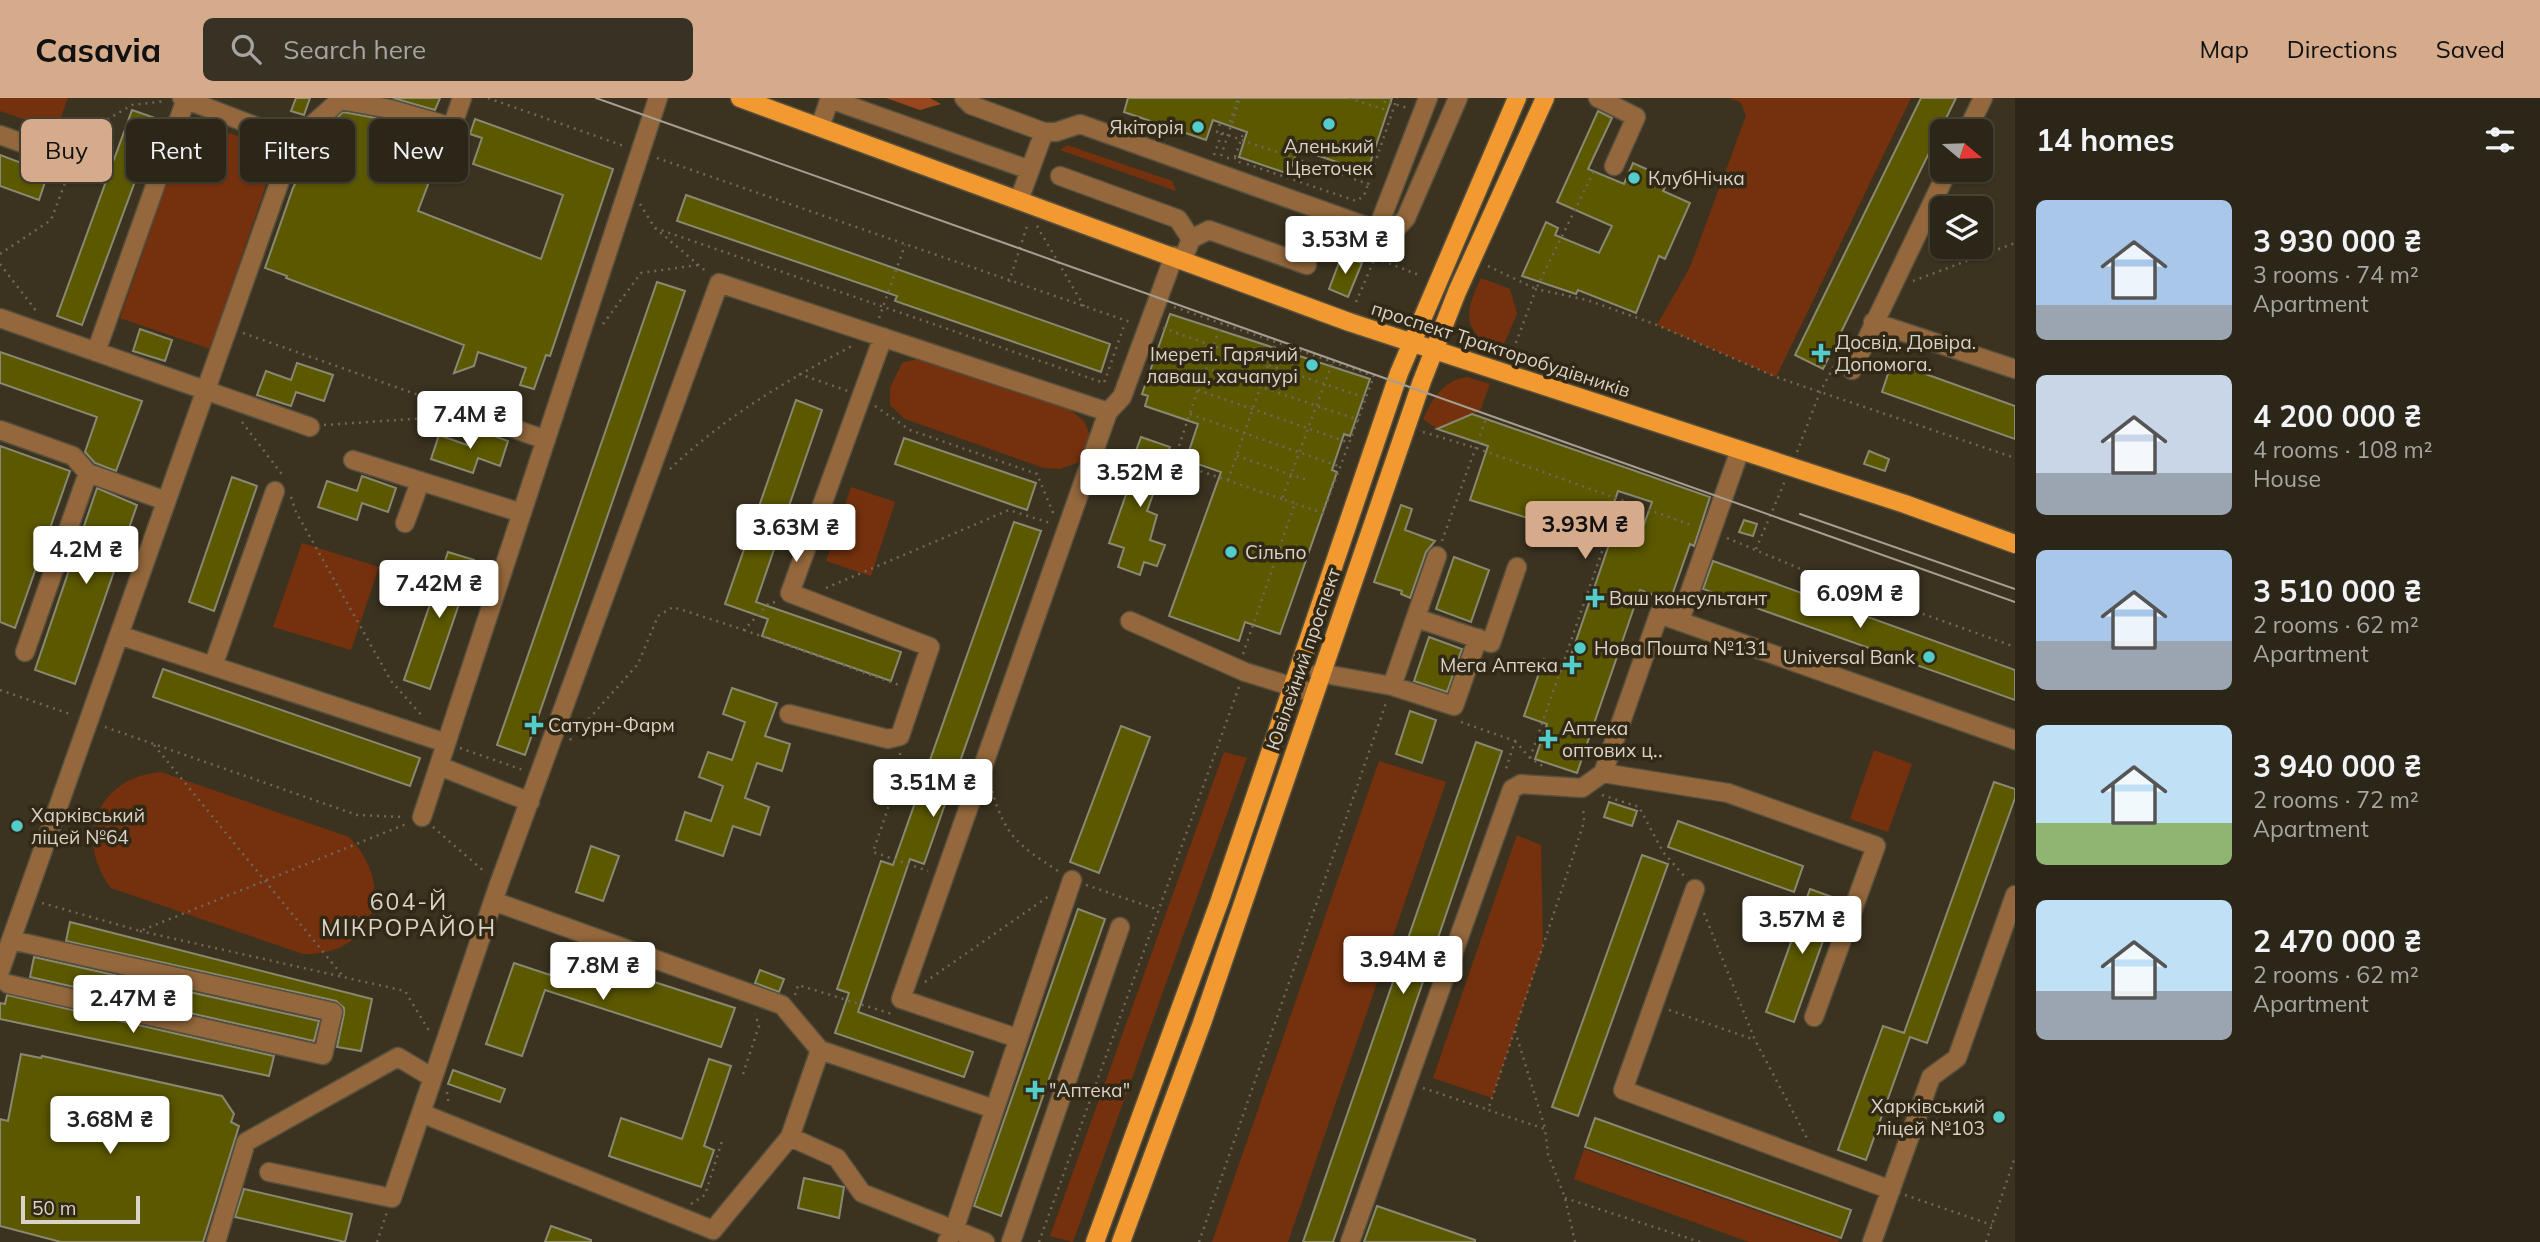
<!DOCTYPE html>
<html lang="en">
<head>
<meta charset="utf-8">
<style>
	body { margin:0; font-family:Mulish,sans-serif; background:#383225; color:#f1f3f6; height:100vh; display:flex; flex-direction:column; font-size:26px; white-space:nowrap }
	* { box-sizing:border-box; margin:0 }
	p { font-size:23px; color:#a6a5a2 }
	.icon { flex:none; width:38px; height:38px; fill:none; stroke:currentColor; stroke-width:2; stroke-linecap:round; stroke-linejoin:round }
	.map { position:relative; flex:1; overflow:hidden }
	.side { display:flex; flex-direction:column; background:#2c2618; width:525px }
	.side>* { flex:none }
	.hud { position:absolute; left:21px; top:21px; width:665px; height:63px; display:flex; gap:14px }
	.needle { width:46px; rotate:109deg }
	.fabs { position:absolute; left:1930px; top:21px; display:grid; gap:14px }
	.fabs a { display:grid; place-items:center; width:63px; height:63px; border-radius:10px; background:#2c2618; box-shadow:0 2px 5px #0004,0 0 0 2px #484337; font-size:35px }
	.scale { position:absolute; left:21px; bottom:18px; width:119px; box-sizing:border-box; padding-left:7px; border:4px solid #d9d3c8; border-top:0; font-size:19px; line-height:24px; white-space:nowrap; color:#d9d3c8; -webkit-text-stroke:5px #312916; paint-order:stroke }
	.price { position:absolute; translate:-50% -60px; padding:0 16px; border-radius:7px; background:#fff; color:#222; font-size:23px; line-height:46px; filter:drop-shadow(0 2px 4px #0008) }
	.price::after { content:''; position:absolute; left:50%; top:42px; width:21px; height:16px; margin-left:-10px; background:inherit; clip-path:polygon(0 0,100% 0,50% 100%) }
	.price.current { background:#d6ab8b; color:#111 }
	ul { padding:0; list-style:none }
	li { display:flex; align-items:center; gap:21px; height:175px; padding:0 21px }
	li span { display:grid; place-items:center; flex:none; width:196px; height:140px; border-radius:10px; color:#555 }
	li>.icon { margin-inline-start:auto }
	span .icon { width:84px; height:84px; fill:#fffc; stroke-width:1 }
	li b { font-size:30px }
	h2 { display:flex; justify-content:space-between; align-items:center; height:84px; padding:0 21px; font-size:30px }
	.chip { padding:0 24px; border-radius:10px; background:#2c2618; box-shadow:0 2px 5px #0004,0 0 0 2px #484337; font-size:24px; line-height:63px }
	.chip.current { background:#d6ab8b; color:#111 }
	header { display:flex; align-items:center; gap:42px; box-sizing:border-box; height:98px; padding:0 35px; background:#d6ab8b; color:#111 }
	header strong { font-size:33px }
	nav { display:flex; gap:38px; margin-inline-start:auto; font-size:24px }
	.search { width:490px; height:63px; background:#383225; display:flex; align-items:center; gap:18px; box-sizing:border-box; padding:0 24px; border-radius:10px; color:#a6a5a2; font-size:26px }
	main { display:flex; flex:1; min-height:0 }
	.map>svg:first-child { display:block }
</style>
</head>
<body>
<header>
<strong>Casavia</strong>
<div class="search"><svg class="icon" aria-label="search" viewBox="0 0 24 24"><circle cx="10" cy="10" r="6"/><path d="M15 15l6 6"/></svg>Search here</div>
<nav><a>Map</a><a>Directions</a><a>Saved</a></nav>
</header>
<main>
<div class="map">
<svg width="2015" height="1144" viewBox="0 0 2015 1144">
	<rect width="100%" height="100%" fill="#3b3320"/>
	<!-- green -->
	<path fill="#75310e" d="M0 0H68L56 32 0 13Z
		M1730 0H1911L1776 279 1657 227 1690 169 1746 18 1741 5Z
		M189 21 278 52 210 251 120 220Z
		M1067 47 1172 83 1176 93 1060 52Z
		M1481 180 1510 191 1517 216 1500 255C1463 233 1463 217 1481 180Z
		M924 259 1068 310 1084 323 1090 337 1080 364 1060 371 1044 370 905 321 890 307V290L902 265Z
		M1467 279 1490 286 1480 313 1437 331 1423 321C1432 301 1444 282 1467 279Z
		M851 389 895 404 871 478 826 463Z
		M302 445 379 469 351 552 273 529Z
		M1874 652 1912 666 1888 734 1850 721Z
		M1224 654 1247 660 1073 1144 1050 1138Z
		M1379 663 1446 684 1288 1144H1212Z
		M161 674 349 739C397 788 375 858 303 856L111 790C73 740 98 679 161 674Z
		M1517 737 1541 747 1543 850 1492 1000 1433 980Z
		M1584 1051 1839 1142 1838 1144H1749L1574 1081Z"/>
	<!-- forest -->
	<path fill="#98461e" d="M886 0H930L941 6 920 12Z"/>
	<!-- building -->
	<path fill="#5b5800" stroke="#898972" stroke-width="2" d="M296 0H310L304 17 291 13Z
		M393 0H440L435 12Z
		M1128 0H1392L1367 74 1298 51 1289 76 1239 59 1247 34 1213 22 1206 42 1124 14Z
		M1921 0H1956L1823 271 1795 257Z
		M132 12 158 21 82 227 57 218Z
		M1598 13 1612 20 1588 71 1624 86 1633 65 1669 81 1663 93 1690 105 1665 161 1659 158 1636 215 1578 192 1576 196 1522 178 1546 124 1558 130 1555 137 1599 155 1612 128 1557 104Z
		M343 14 387 22 446 39 418 113 541 161 563 97 473 66 482 40 470 36 475 21 613 71 550 258 546 257 534 291 520 287 526 270 478 254 474 268 454 275 464 247 286 180 287 178 265 170 293 90 312 50 320 35Z
		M0 57 48 75 39 102 0 88Z
		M686 97 1110 246 1101 274 895 203 897 198 677 123Z
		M1342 157 1362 165 1348 199 1329 191Z
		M657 184 685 193 525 657 497 647Z
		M1170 216 1370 281 1350 338 1344 336 1332 372 1337 374 1280 536 1245 524 1239 543 1169 518 1221 374 1186 362 1198 326 1145 308 1148 298 1142 296Z
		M140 231 172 242 165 263 133 253Z
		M0 254 142 303 116 373 95 365 85 354 97 319 0 285Z
		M1892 264 2015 308V341L1882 294Z
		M297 265 333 277 324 303 296 294 291 308 257 297 266 273 291 282Z
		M796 302 822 312 756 504 901 554 891 583 762 538 768 521 725 506Z
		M1472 316 1710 399 1694 448 1690 446 1670 503 1640 492 1577 675 1535 661 1547 626 1524 618 1544 561 1567 569 1614 432 1639 440 1652 404 1618 393 1606 428 1568 415 1563 431 1470 402 1488 348 1437 331Z
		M473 330 508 343 500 368 478 360 473 375 431 361 439 337 467 347Z
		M1141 339 1170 349 1147 413 1157 417 1150 442 1165 447 1157 468 1144 464 1140 477 1118 469 1124 450 1109 445 1129 388 1124 386Z
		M904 340 1036 385 1027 412 895 366Z
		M0 348 70 373 15 530 0 524Z
		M1869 353 1889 361 1885 373 1864 366Z
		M362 378 396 390 388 414 362 405 357 422 318 409 327 383 357 393Z
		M232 379 257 388 214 513 189 504Z
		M97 390 137 407 75 586 35 572Z
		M1401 407 1412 411 1405 432 1435 443 1426 454 1410 500 1401 496 1402 493 1374 484Z
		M1744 422 1757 426 1753 438 1739 434Z
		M1014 424 1041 433 924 766 910 761 858 914 973 954 964 979 835 935 849 895 837 891 881 763 893 767Z
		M448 454 474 462 430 591 404 582Z
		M1454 459 1489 472 1471 524 1436 511Z
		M1713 463 2015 572V602L1703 491Z
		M1429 539 1462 551 1447 594 1414 583Z
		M163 571 420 660 410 688 153 599Z
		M732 590 777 605 765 638 790 646 782 673 757 665 745 700 769 709 760 737 733 728 723 758 676 742 685 714 711 723 723 688 699 679 708 654 732 662 745 624 723 616Z
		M1410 613 1436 622 1422 665 1396 656Z
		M1121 628 1150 639 1099 775 1070 764Z
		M1476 644 1502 653 1389 983 1333 1144H1303Z
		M1994 684 2015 691V700L1927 945 1910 939 1866 1062 1838 1052 1883 928 1904 935Z
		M1609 704 1637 713 1632 728 1604 719Z
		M1678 723 1803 768 1794 794 1668 749Z
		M591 748 619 758 603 803 576 794Z
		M1642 757 1668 766 1578 1018 1552 1009Z
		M1810 791 1838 801 1794 924 1766 914Z
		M1078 811 1105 821 1001 1118 974 1108Z
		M70 824 372 901 361 953 337 949 344 916V910L336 903 66 843Z
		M558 853 735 910 721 949 545 892 522 958 486 946 514 865 550 877Z
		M34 859 319 923 314 943 30 879Z
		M760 872 784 881 779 894 755 885Z
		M7 897 274 958 269 978 0 921V905L5 906Z
		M21 956 41 960 42 958 222 998 234 1016 231 1024 239 1028 203 1144H61L0 1128V1021L8 1023Z
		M709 961 731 968 704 1048 714 1052 701 1089 609 1058 621 1020 682 1041Z
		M453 972 505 991 500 1004 448 986Z
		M1595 1020 1851 1112 1841 1140 1585 1049Z
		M804 1080 844 1089 839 1120 798 1110Z
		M244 1091 352 1116 345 1144 235 1119Z
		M1377 1108 1475 1142V1144H1364Z
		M551 1128 591 1142V1144H545Z"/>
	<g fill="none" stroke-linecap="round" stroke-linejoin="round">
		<!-- minor casing -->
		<g stroke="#57503e" stroke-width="21">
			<path id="minor" d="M182 0 294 43
				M964 0 971 7 1044 34
				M1598 0 1636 19 1614 68
				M830 1 1030 72
				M820 29 830 0
				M1967 33 1983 0
				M0 37 50 55
				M1060 78 1178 121 1191 141
				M1019 102 1044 34H1056L1080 26 1377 132 1393 134 1406 120 1458 0
				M1377 132 1428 0
				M1183 161 1191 141 1209 132 1307 167
				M0 220 310 329
				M1873 224 2015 271
				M96 254 186 1
				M1852 272 1948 72
				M475 317 546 342
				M0 332 73 358 88 375 166 403
				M353 362 522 415
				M405 425 420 384
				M1416 520 1491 545 1517 469
				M1680 522 1740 352
				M1130 523 1245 574 1313 595
				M119 537 446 645
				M25 554 88 375
				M213 568 275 393
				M1319 575 1392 588 1454 608 1478 540
				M1392 588 1437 458
				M789 616 888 641 900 638 930 549 790 495 883 239
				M439 668 530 704
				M1603 675 1728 695 1876 748 1814 919
				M422 719 658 0
				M1695 791 1623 992 1891 1092
				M0 873 294 43 340 2 390 11 452 29 462 0
				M8 886 323 957 333 914 11 842
				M1017 940 901 901 1108 314 1122 299 1174 158
				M820 952 994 1011
				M421 1015 713 1132 790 1039 820 952 782 907 493 803
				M790 1039 837 1060 862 1095 985 1144
				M269 1074 392 1100 499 786 719 185 1108 314
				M216 1144 246 1044 398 959 433 980
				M947 1144 954 1132 1072 782
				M1011 1144 1120 829
				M1350 1144 1512 691 1521 686 1582 690 1603 675 1659 516 2015 642
				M1872 1144 1931 979 1957 960 2015 797"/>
		</g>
		<!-- major casing -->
		<g stroke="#57503e" stroke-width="21">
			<path id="major" d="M740 0 1349 224 1905 406 2015 446
				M1095 1144 1220 802 1399 275 1517 0
				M1121 1144 1202 925 1422 283 1457 194 1545 0"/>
		</g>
		<!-- path -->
		<path stroke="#6f6858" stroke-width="2.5" stroke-dasharray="2 5" stroke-linecap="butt" d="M488 0 624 48
			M1349 0 1383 11 1385 3
			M1390 5 1408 10
			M1230 24 1238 0
			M1222 35 1368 86 1397 0
			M65 46 132 7 166 3
			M1214 57 1222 35 1217 34 1220 25
			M1221 58 1240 0
			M1235 59 1244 33
			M657 60 1133 225
			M1227 60H1237L1240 65
			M1247 66 1356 103 1364 98 1368 86
			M640 106 655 130 708 175
			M1037 128 1085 210
			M655 130 1104 285 1125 225
			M0 156 51 122 84 35
			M0 166 37 214
			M1488 168 1536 191 1596 69
			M1913 183 2015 145
			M1009 184 1028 125
			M1356 204 1375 160 1419 177
			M1174 209 1374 278 1323 415 1296 406
			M879 220 905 147
			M1222 225 1213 248 1366 300
			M603 226 641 175 698 167
			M1163 230 1213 248 1205 270 1359 322
			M243 235 461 312
			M1511 258 1536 191 1587 202 1657 227 1776 279 2015 360
			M799 276 848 293
			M1198 292 1350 345
			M875 308 910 332 1037 376 1054 417
			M1190 316 1341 369
			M242 324 284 379
			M324 327 457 318
			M1423 334 1476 350 1694 428
			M1797 354 1820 294 1836 264
			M1237 358 1310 383
			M1174 364 1282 401
			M670 371C723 320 787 282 852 248
			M1168 381 1205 270
			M1228 382 1276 244
			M291 399 296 414 391 583 424 620
			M1727 440 1815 477 2015 549
			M1442 443 1486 321
			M1756 451 1785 383
			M826 490 1009 412 1050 425
			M744 532 899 587
			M1243 556 1295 405 1282 401 1333 263
			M0 592 73 617
			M1461 624 1515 643 1505 674
			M105 629 357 717 405 719
			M570 642 638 566 658 518 673 509 744 532 769 505 776 504
			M1515 643 1530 660 1546 670
			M154 647 342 877
			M460 650 523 672
			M900 655V675L873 754 928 773
			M1530 660 1620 402
			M992 693C1006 740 1019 747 1058 773
			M1602 697 1639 709 1663 754 1685 779
			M433 729 486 775
			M1086 787 1159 812
			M42 805 140 833 406 726
			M1704 815 1755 942 1809 1044
			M140 833 405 893 431 936
			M925 884 1049 798
			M795 897 798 887 892 916
			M1669 912 1755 942
			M1515 933 1545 1030
			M743 976 759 928 755 916
			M1423 990 1486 1011
			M447 994 449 1008
			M1905 1097 1992 1127
			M1565 1100 1700 1144
			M691 1106 705 1097 723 1040
			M377 1144 387 1114
			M1039 1144 1239 589
			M1199 1144 1386 605
			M1575 1144 1565 1100 1548 1056 1545 1031 1488 1012 1571 764 1584 724 1583 708
			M1986 1144 2015 1059"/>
		<!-- minor -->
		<use href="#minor" stroke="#94683c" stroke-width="18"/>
		<!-- major -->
		<use href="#major" stroke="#f2992f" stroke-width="18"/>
		<!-- tram -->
		<path stroke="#a59e91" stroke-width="2" d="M596 0 2015 504
			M1800 416 2015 491"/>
	</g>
	<!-- markers -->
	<g fill="#53cdc9" stroke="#312916" stroke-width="2.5">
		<circle cx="1329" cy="26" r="7"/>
		<circle cx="1198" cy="29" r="7"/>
		<circle cx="1634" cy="80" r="7"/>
		<path d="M1817.5 244.5h7v7h7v7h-7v7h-7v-7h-7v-7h7z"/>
		<circle cx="1312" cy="267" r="7"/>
		<circle cx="1231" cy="454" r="7"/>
		<path d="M1591.5 489.5h7v7h7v7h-7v7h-7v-7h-7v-7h7z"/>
		<circle cx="1580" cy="550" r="7"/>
		<circle cx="1929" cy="559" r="7"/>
		<path d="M1568.5 556.5h7v7h7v7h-7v7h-7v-7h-7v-7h7z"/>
		<path d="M530.5 616.5h7v7h7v7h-7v7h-7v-7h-7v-7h7z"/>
		<path d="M1544.5 630.5h7v7h7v7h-7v7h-7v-7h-7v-7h7z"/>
		<circle cx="17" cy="728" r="7"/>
		<path d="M1031.5 981.5h7v7h7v7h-7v7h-7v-7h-7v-7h7z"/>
		<circle cx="1999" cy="1019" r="7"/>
	</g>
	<g text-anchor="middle" stroke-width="7" stroke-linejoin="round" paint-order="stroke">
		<!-- poi labels -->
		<g font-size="19" fill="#d9d3c8" stroke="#312916" text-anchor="start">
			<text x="1184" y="36" text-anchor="end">Якіторія</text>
			<text x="1329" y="55" text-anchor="middle">Аленький<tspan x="1329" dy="22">Цветочек</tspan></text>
			<text x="1648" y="87">КлубНічка</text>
			<text x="1835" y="251">Досвід. Довіра.<tspan x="1835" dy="22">Допомога.</tspan></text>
			<text x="1298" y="263" text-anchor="end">Імереті. Гарячий<tspan x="1298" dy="22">лаваш, хачапурі</tspan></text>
			<text x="1245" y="461">Сільпо</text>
			<text x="1609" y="507">Ваш консультант</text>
			<text x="1594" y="557">Нова Пошта №131</text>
			<text x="1915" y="566" text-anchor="end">Universal Bank</text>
			<text x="1558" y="574" text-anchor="end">Мега Аптека</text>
			<text x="548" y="634">Сатурн-Фарм</text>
			<text x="1562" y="637">Аптека<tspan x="1562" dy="22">оптових ц‥</tspan></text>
			<text x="31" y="724">Харківський<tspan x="31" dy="22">ліцей №64</tspan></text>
			<text x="1049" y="999">"Аптека"</text>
			<text x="1985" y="1015" text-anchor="end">Харківський<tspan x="1985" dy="22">ліцей №103</tspan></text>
		</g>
		<!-- street labels -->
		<g font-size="19" fill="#d9d3c8" stroke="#312916">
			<text transform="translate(1501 251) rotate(18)" y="7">проспект Тракторобудівників</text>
			<text transform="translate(1303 561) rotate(-71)" y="7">Ювілейний проспект</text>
		</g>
		<!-- quarter labels -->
		<g font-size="23" letter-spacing="2" fill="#d9d3c8" stroke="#312916">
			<text x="409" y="812">604-Й<tspan x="409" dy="26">МІКРОРАЙОН</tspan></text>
		</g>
	</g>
</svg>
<div class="fabs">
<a><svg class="needle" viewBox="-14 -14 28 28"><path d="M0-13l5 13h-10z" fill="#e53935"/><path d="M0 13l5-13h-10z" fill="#a6a5a2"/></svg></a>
<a><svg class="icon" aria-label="layers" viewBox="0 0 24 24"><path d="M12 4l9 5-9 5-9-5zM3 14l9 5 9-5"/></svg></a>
</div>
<div class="scale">50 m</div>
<b class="price" style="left:1345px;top:178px">3.53M ₴</b>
<b class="price" style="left:470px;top:353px">7.4M ₴</b>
<b class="price" style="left:1140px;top:411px">3.52M ₴</b>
<b class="price current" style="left:1585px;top:463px">3.93M ₴</b>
<b class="price" style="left:796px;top:466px">3.63M ₴</b>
<b class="price" style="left:86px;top:488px">4.2M ₴</b>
<b class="price" style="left:439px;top:522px">7.42M ₴</b>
<b class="price" style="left:1860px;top:532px">6.09M ₴</b>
<b class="price" style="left:933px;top:721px">3.51M ₴</b>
<b class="price" style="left:1802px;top:858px">3.57M ₴</b>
<b class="price" style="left:1403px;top:898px">3.94M ₴</b>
<b class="price" style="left:603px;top:904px">7.8M ₴</b>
<b class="price" style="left:133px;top:937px">2.47M ₴</b>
<b class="price" style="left:110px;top:1058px">3.68M ₴</b>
<div class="hud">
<a class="chip current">Buy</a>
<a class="chip">Rent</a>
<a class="chip">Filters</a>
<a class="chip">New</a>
</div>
</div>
<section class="side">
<h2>14 homes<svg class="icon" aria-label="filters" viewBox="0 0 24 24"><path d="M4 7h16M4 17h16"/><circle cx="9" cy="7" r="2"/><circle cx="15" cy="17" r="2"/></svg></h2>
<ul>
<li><span style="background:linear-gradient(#a9c7e8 75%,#9aa5b1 0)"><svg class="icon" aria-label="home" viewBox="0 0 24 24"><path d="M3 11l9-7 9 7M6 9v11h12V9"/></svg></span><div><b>3 930 000 ₴</b><p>3 rooms · 74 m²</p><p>Apartment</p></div></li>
<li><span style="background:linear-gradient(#c9d6e8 70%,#9aa5b1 0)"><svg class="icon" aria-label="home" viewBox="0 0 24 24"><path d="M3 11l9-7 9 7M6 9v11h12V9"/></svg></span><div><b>4 200 000 ₴</b><p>4 rooms · 108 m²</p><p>House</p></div></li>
<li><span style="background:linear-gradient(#a9c7e8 65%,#9aa5b1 0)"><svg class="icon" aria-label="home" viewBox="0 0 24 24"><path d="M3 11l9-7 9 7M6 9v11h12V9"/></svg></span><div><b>3 510 000 ₴</b><p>2 rooms · 62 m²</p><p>Apartment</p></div></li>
<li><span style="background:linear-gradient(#bfe0f5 70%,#8fb573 0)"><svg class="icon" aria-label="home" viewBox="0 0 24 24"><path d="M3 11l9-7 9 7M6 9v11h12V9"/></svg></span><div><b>3 940 000 ₴</b><p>2 rooms · 72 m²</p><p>Apartment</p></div></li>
<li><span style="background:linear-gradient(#bfe0f5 65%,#9aa5b1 0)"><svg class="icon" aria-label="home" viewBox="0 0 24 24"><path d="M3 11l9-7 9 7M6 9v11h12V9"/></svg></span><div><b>2 470 000 ₴</b><p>2 rooms · 62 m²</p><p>Apartment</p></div></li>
</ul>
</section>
</main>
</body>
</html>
